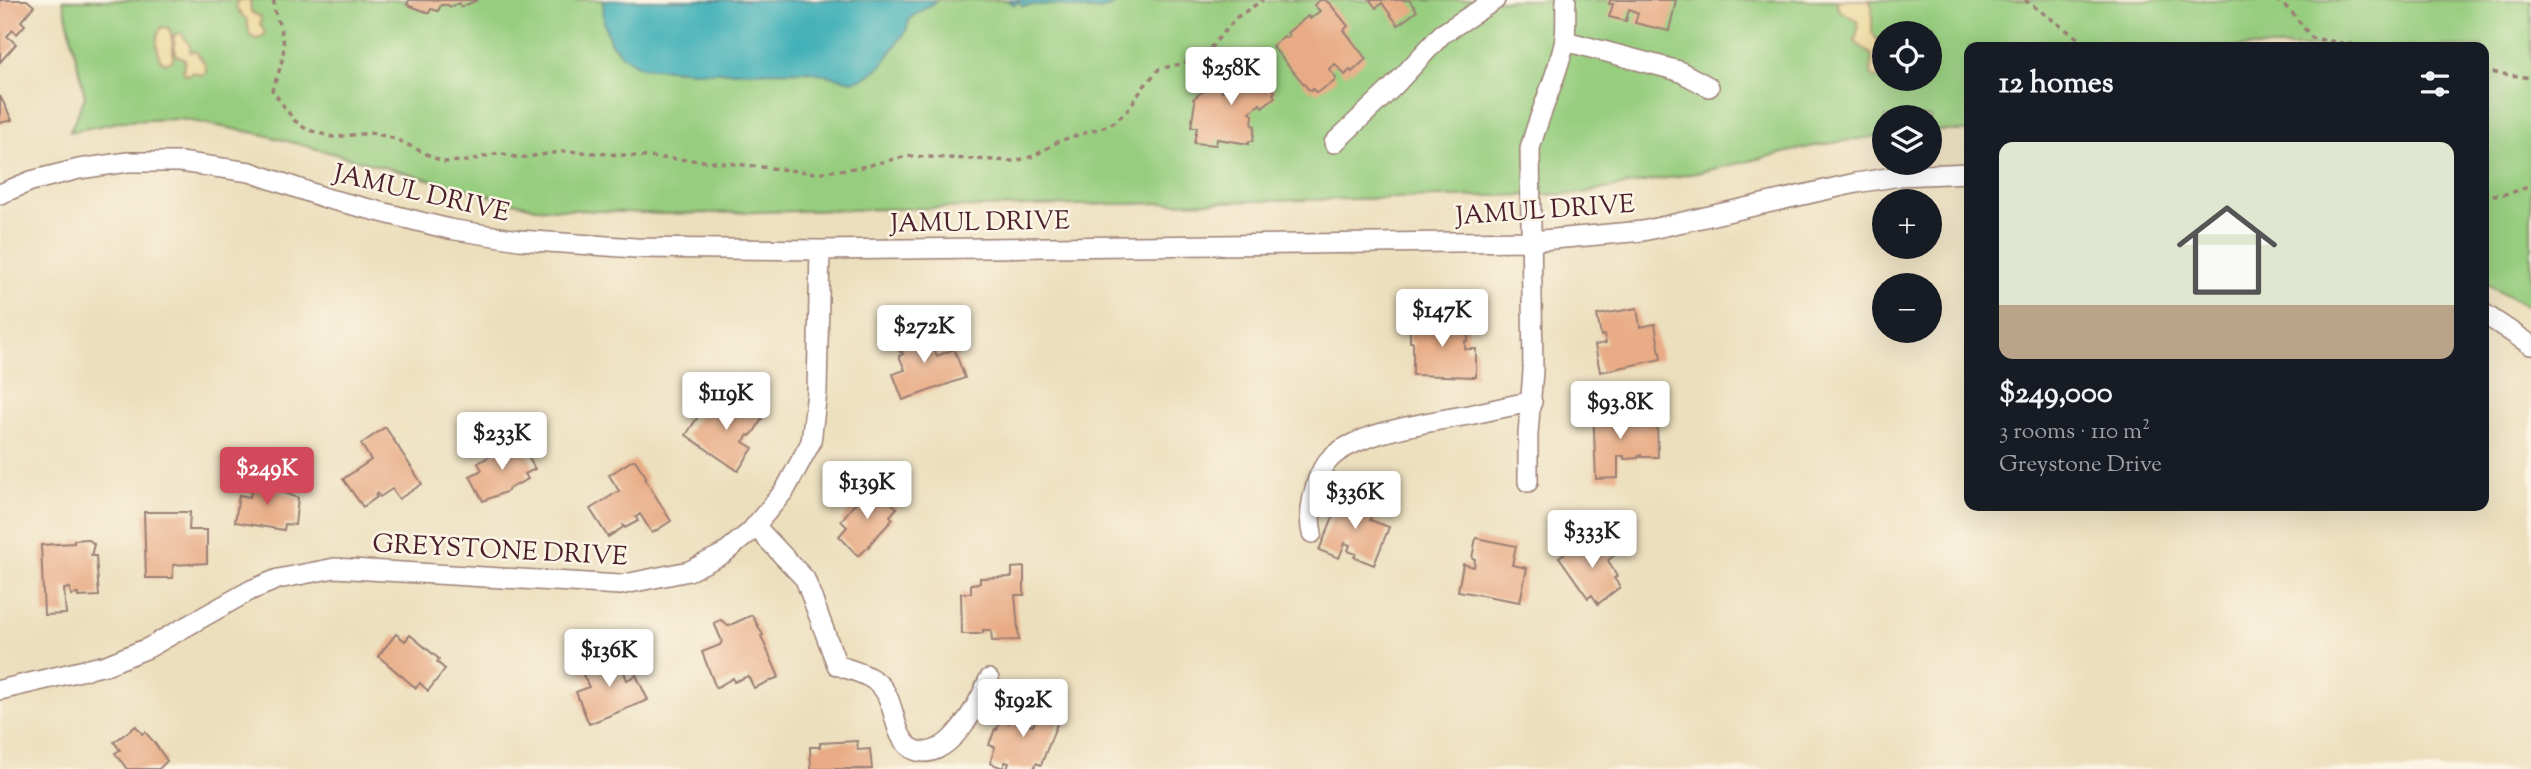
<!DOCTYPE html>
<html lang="en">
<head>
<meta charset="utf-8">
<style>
	body { margin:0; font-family:"Sorts Mill Goudy",serif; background:#242831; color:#f1f3f6; height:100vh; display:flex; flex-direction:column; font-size:26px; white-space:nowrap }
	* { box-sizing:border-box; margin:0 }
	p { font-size:23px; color:#9ea1a6 }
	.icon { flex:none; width:38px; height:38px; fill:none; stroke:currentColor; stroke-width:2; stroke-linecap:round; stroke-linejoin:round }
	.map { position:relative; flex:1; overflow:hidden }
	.drawer { position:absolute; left:1964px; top:42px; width:525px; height:469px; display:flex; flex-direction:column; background:#171b24; border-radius:14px; box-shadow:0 7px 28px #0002 }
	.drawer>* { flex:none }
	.controls { position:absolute; left:1872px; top:21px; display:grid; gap:14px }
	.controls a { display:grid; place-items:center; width:70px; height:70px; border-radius:50%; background:#171b24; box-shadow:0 7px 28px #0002; font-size:35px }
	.price { position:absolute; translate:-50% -60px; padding:0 16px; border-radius:7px; background:#fff; color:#222; font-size:23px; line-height:46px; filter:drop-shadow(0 2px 4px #0008) }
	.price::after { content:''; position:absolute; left:50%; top:42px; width:21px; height:16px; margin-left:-10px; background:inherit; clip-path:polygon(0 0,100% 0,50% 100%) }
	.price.active { background:#d1495b; color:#fff }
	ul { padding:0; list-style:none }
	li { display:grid; align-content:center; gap:14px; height:371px; padding:0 35px }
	li span { display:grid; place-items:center; height:217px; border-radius:14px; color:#555 }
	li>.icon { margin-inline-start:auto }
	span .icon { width:126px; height:126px; fill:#fffc; stroke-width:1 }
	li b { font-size:30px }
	h2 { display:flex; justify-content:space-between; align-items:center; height:84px; padding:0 35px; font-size:30px }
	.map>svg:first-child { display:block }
</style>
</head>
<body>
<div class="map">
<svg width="2531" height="769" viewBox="0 0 2531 769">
	<rect width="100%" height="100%" fill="#fcf5e5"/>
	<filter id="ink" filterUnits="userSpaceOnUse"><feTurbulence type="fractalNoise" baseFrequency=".0143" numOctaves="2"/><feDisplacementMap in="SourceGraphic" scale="14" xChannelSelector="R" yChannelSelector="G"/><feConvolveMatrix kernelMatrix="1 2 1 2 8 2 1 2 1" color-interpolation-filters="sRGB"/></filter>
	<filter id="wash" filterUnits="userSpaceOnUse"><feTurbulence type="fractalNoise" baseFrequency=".00686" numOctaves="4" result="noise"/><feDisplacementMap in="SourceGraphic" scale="28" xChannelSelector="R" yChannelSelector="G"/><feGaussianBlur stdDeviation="1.57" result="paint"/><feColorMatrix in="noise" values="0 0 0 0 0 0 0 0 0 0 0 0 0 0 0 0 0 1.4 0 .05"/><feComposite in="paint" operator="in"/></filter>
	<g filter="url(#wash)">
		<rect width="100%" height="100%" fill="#ecdfbd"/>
		<!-- green -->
		<path fill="#97cd7f" stroke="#707655" stroke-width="2" fill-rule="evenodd" d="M63 0H2531V308L2483 282V47H1969V131H1930V117H1885V135L1814 146 1696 173 1576 194 664 214 536 208 261 134 180 119 123 121 70 132 85 97ZM1885 33H1930V79H1885Z"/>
		<!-- sand -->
		<path fill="#eeda9e" stroke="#9c7c64" stroke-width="2" d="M237 0H250L251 12 261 17 260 24 265 32 263 37 256 39 250 36 247 20 236 9Z
			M1837 0H1869L1872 6V32L1885 53 1884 77 1876 78 1871 75 1872 55 1855 42 1858 28 1857 21 1838 9Z
			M162 27 169 28C172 35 175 53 172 61L167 63 160 60C157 49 154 36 162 27Z
			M181 33 190 46V52L195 51C200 57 209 66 205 74L201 75 193 72 188 75 183 72 185 59 176 55 173 38 175 34Z"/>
		<!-- water -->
		<path fill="#3fb0b7" stroke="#446871" stroke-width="2" d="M603 0H935L936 1 910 18 906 31 880 67 864 78 852 81 809 71 710 72 640 67 622 55 610 42 604 22Z
			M1008 0H1120C1103 17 1078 7 1056 5 1045 4 1033 5 1022 6L1018 1 1015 5Z"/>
		<g id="blocks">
			<!-- building -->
			<path fill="#e8ab85" d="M0 0H27L34 6 21 21 25 25 17 34 13 30 7 36 16 44 0 62Z
				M409 0H478L461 7 459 3 450 7 448 5H441L438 11 431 9 429 13 407 5Z
				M1320 0H1325L1330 4 1348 26 1344 30 1366 59 1352 72 1350 70 1345 75 1335 64 1329 69 1336 78 1335 81 1316 93 1313 89 1311 91 1308 89 1272 46 1284 36 1286 38 1289 36 1287 33 1308 16 1310 19 1320 11 1314 5Z
				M1370 0H1409L1417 11 1398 25 1382 3 1376 8Z
				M1610 0H1676L1669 31 1635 23 1638 13 1632 10 1629 9 1626 21 1609 17 1613 4H1609Z
				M1248 61 1251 65 1253 63 1275 92 1273 94 1275 97 1262 107 1260 104 1250 112 1253 115 1252 125 1255 126 1253 141H1249V144L1217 139 1216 145 1194 143 1197 127H1191L1195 102 1193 99 1215 82 1222 91 1228 86 1221 78 1235 67 1237 69Z
				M0 96 12 120 0 123Z
				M1637 308 1640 327 1655 324 1661 359 1600 372 1595 345 1606 343 1604 335 1601 336 1597 315Z
				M1428 321H1468V341H1465V349H1476V377L1413 375V342H1410V323H1428Z
				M925 325 937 356 954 349 965 378 903 400 893 374 905 370 899 356 903 354 902 351 900 352 894 337Z
				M727 398 762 419 754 432 750 436 748 435 743 442 753 448 738 471 686 435 705 406 717 414Z
				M1593 407H1623V424L1657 423 1658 457H1641V455L1638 456V458L1624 459V456H1618V478L1596 479Z
				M384 428H386L422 484 399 499 392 489 380 497 377 493 375 495 377 497 363 507 343 479 371 460 361 444Z
				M522 445 535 469 525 474 528 479 508 489V491L483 501 470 476 482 470 478 463 499 451 511 447 512 450Z
				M633 460H635L647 478 645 479 671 521 652 533 640 514 636 517 638 521 625 528 623 525 622 528 608 537 590 509 619 491 609 475Z
				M253 479 269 482 267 490H276L298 498 295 525 285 524 284 530 235 522 239 495 250 497Z
				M876 490 897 508 890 516 893 519 869 545 870 546 858 556 839 536 847 527 841 521 856 502 867 494 869 497Z
				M1343 494 1375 507 1370 520 1389 527 1374 565 1354 557 1356 554 1348 551 1350 545 1345 543 1339 558 1319 550Z
				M144 512H190L189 530H207V563L173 565V578H146Z
				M1476 538 1516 546 1512 565 1527 568 1520 602 1458 591 1463 564 1474 567 1475 559 1472 558Z
				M88 539 94 544 91 556H96L99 596 78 597V594L71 595 70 588 64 589 66 614 44 615 41 545 74 543V540Z
				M1582 541 1589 551 1605 541 1615 555 1608 560 1617 577 1614 578 1620 587 1598 604 1592 595 1588 598 1559 557Z
				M1024 567V595H1015L1019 640 992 641 991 630H983V633L978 634H962L961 593H971V584L980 583V578L1012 577V568Z
				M752 615 763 635 761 636 779 677 754 688 748 676 734 682 733 678 716 688 702 652 720 645 722 641 714 623 721 620 728 626Z
				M396 634 405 641 410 635 439 659 437 662 445 669 428 691 420 683 416 688 378 656Z
				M618 652 626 671 624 672 627 680 636 675 648 700 589 724 576 692 589 687 580 669Z
				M1016 705 1032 711 1027 724 1033 726 1040 709 1060 716 1041 765 1036 763 1034 769H1007L1009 763 1005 762 1003 768 990 763 995 747 989 745 995 729 997 730 1000 720 1009 723Z
				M136 726 142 734 145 732 154 742 167 761 159 769H127L115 753 120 750 114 742Z
				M857 741 858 750 870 749 872 769H811L810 747H820V743Z"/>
		</g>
	</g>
	<g filter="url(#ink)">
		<use href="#blocks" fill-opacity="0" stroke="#9b7f74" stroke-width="2"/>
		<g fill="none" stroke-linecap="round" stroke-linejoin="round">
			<!-- minor casing -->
			<g stroke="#9b7f74" stroke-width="22">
				<path id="minor" d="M1565 41 1679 71 1709 87
					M1334 143 1394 86 1442 34 1495 0
					M0 194 31 181 79 169 128 162H180L250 172 329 199 449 229 519 240 636 248 820 250 1531 241 1643 231 1856 183 1900 176 1969 173
					M2483 313 2531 345
					M1528 482V434L1533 371 1530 149C1539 113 1556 80 1564 44 1567 30 1565 14 1566 0
					M755 526 805 579 837 665C853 671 874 675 884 690 896 707 893 735 911 748 946 769 980 701 989 679
					M1312 533C1307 515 1315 477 1327 462 1351 432 1437 421 1474 414 1493 410 1512 405 1532 402
					M0 690 106 665 148 648 251 590 278 579 335 568 620 585 689 571 723 554 750 532 785 490 811 442 817 392 820 250"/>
			</g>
			<!-- path -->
			<path stroke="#9b7f74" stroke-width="3.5" stroke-dasharray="5 5" stroke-linecap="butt" d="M274 0C273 12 279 22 282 34 287 54 279 72 272 90L294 120 306 129 332 137 372 133 385 136 398 140 443 162 467 161 499 153 519 158 567 151 717 162 816 173 862 167 907 156 1015 161 1034 156 1059 141 1110 125 1126 112 1145 85 1159 69 1189 62 1206 53 1237 17 1263 0
				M2025 0 2090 47
				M2276 0 2290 10 2312 38 2367 47
				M2483 71 2531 78
				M2483 192C2499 199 2516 191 2531 186"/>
			<!-- minor -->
			<use href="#minor" stroke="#fff" stroke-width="19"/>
		</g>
	</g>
	<g text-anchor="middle" stroke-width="5" stroke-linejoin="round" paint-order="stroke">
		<!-- street labels -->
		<g font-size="26" fill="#4a1f2b" stroke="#fcf5e5">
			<text transform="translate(422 192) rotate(13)" y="9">JAMUL DRIVE</text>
			<text transform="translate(1545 209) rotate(-4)" y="9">JAMUL DRIVE</text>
			<text transform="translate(980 221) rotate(-1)" y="9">JAMUL DRIVE</text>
			<text transform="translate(500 549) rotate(3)" y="9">GREYSTONE DRIVE</text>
		</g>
	</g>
</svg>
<div class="controls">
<a><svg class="icon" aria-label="locate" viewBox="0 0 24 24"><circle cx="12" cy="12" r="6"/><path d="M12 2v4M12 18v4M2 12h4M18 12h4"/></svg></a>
<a><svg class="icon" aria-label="layers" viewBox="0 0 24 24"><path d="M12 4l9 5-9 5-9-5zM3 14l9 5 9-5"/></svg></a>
<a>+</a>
<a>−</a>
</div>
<b class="price" style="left:1231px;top:107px">$258K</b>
<b class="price" style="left:1442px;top:349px">$147K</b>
<b class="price" style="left:924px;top:365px">$272K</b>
<b class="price" style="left:726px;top:432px">$119K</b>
<b class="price" style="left:1620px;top:441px">$93.8K</b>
<b class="price" style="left:502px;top:472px">$233K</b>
<b class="price active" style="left:267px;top:507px">$249K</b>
<b class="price" style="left:867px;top:521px">$139K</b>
<b class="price" style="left:1355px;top:531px">$336K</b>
<b class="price" style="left:1592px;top:570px">$333K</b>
<b class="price" style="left:609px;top:689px">$136K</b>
<b class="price" style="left:1023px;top:739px">$192K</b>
<section class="drawer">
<h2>12 homes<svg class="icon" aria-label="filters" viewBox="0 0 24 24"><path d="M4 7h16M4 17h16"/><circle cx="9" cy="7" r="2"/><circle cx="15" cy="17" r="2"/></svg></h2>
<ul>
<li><span style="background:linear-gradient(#dfe7d0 75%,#b9a48a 0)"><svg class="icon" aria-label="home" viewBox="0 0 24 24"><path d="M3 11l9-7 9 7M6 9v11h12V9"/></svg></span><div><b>$249,000</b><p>3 rooms · 110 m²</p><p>Greystone Drive</p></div></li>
</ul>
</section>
</div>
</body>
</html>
